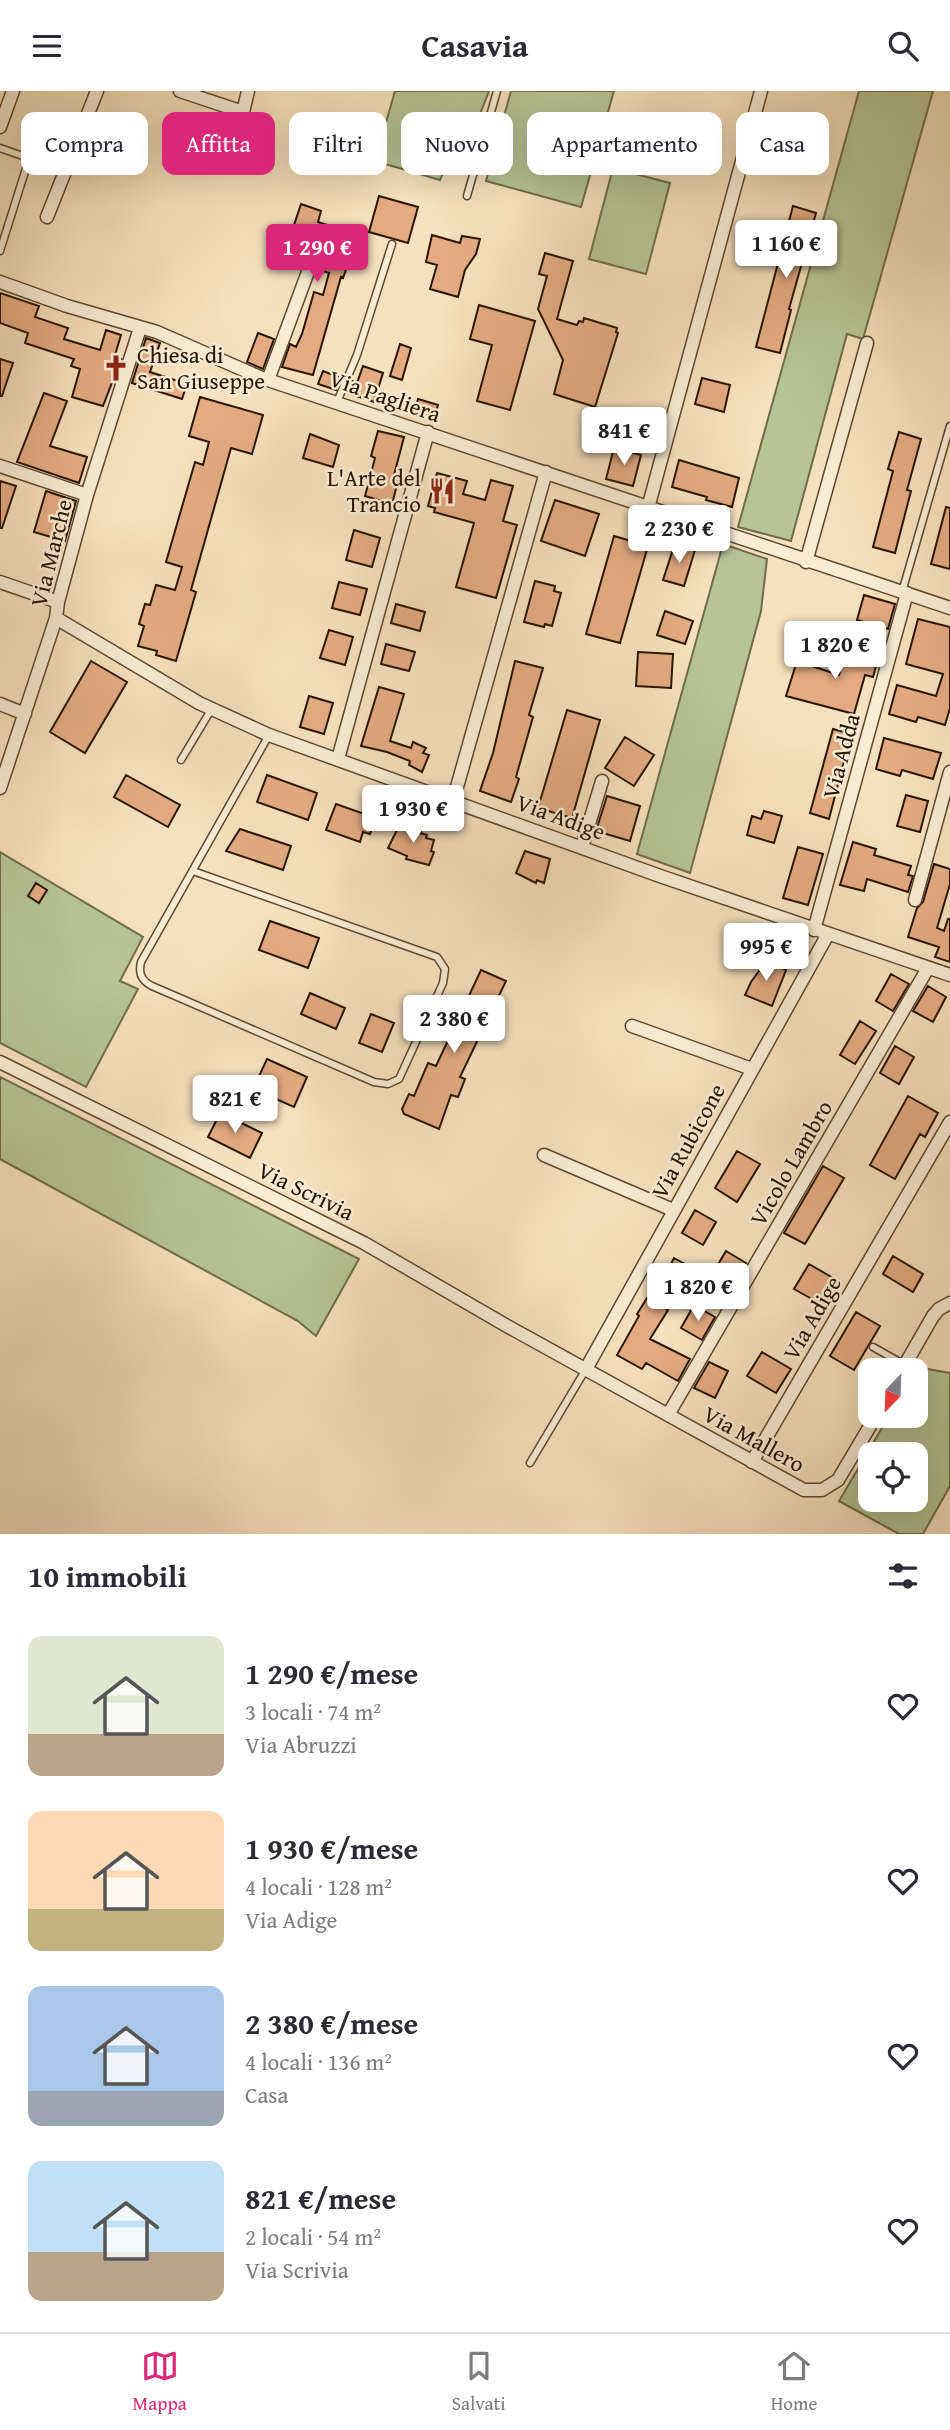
<!DOCTYPE html>
<html lang="it">
<head>
<meta charset="utf-8">
<style>
	body { margin:0; font-family:"Gentium Book Plus",serif; background:#f2f2f3; color:#2b2b33; height:100vh; display:flex; flex-direction:column; font-size:26px; white-space:nowrap }
	* { box-sizing:border-box; margin:0 }
	p { font-size:23px; color:#7c7c81 }
	.icon { flex:none; width:38px; height:38px; fill:none; stroke:currentColor; stroke-width:2; stroke-linecap:round; stroke-linejoin:round }
	.map { position:relative; height:1443px; overflow:hidden }
	.side { display:flex; flex-direction:column; background:#fff; flex:1 }
	.side>* { flex:none }
	.hud { position:absolute; left:21px; top:21px; width:908px; height:63px; display:flex; gap:14px }
	.needle { width:46px; rotate:203deg }
	.controls { position:absolute; left:858px; top:1267px; display:grid; gap:14px }
	.controls a { display:grid; place-items:center; width:70px; height:70px; border-radius:14px; background:#fff; box-shadow:0 7px 28px #0002; font-size:35px }
	.price { position:absolute; translate:-50% -60px; padding:0 16px; border-radius:7px; background:#fff; color:#222; font-size:23px; line-height:46px; filter:drop-shadow(0 2px 4px #0008) }
	.price::after { content:''; position:absolute; left:50%; top:42px; width:21px; height:16px; margin-left:-10px; background:inherit; clip-path:polygon(0 0,100% 0,50% 100%) }
	.price.active { background:#db2777; color:#fff }
	ul { padding:0; list-style:none }
	li { display:flex; align-items:center; gap:21px; height:175px; padding:0 28px }
	li span { display:grid; place-items:center; flex:none; width:196px; height:140px; border-radius:14px; color:#555 }
	li>.icon { margin-inline-start:auto }
	span .icon { width:84px; height:84px; fill:#fffc; stroke-width:1 }
	li b { font-size:30px }
	h2 { display:flex; justify-content:space-between; align-items:center; height:84px; padding:0 28px; font-size:30px }
	.pill { padding:0 24px; border-radius:14px; background:#fff; box-shadow:0 7px 28px #0002; font-size:24px; line-height:63px }
	.pill.active { background:#db2777; color:#fff }
	header { display:flex; justify-content:space-between; align-items:center; height:91px; padding:0 28px; background:#fff; font-size:32px; font-weight:600 }
	.dock { display:flex; justify-content:space-around; align-items:center; height:98px; border-top:2px solid #e1e1e2; background:#fff; font-size:19px; color:#7c7c81 }
	.dock a { display:grid; justify-items:center; gap:4px }
	.dock .active { color:#db2777 }
	.map>svg:first-child { display:block }
</style>
</head>
<body>
<header><svg class="icon" aria-label="menu" viewBox="0 0 24 24"><path d="M4 6h16M4 12h16M4 18h16"/></svg>Casavia<svg class="icon" aria-label="search" viewBox="0 0 24 24"><circle cx="10" cy="10" r="6"/><path d="M15 15l6 6"/></svg></header>
<div class="map">
<svg width="950" height="1443" viewBox="0 0 950 1443">
	<rect width="100%" height="100%" fill="#f5e1bd"/>
	<filter id="stains"><feTurbulence type="fractalNoise" baseFrequency=".00286" numOctaves="4"/><feColorMatrix values="0 0 0 0 .2 0 0 0 0 .09 0 0 0 0 .02 0 0 0 .5 -.17"/></filter>
	<radialGradient id="worn" r=".72"><stop offset=".6" stop-color="#630" stop-opacity="0"/><stop offset="1" stop-color="#630" stop-opacity=".3"/></radialGradient>
	<!-- green -->
	<path fill="#b6c496" stroke="#706c4b" stroke-width="2" fill-rule="evenodd" d="M395 0H489L466 59 446 75 440 89 375 70Z
		M511 0H614L581 116 486 90Z
		M859 0H933L863 248 847 243 791 450 738 436Z
		M613 77 670 92 646 183 589 168Z
		M723 453 767 468 761 520 690 782 637 763Z
		M0 761 143 846 120 890 138 898 86 996 0 952Z
		M0 986 359 1168 316 1245 298 1230 0 1068Z
		M917 1276 950 1282V1395L923 1443H899L839 1410 889 1325H915ZM870 1363H915V1409H870Z"/>
	<!-- building -->
	<path fill="#e4ab82" stroke="#291500" stroke-width="2" d="M379 105 418 116 408 152 369 141Z
		M301 113 321 120 318 131 358 144 343 187 341 186 313 284 282 276 290 253 296 256 302 243 314 201 323 204 329 182 320 179 330 149 308 141 300 166 277 158 284 138 292 140Z
		M793 115 816 122 789 218 791 219 780 262 756 256Z
		M432 144 460 152 462 145 480 148 476 163 465 179 458 206 430 198 437 174 426 171Z
		M545 162 573 170 557 228 577 234 579 230 583 231 584 227 617 237 616 241 618 242 595 316 554 303 563 269 538 218 547 185 539 183Z
		M0 202 39 215 35 226 68 237 64 248 100 259 106 239 121 244 115 264 121 268 103 315 72 306 80 278 71 275 74 268 25 252 28 242 0 232Z
		M479 214 535 230 510 319 477 310 492 254 470 248Z
		M258 242 274 248 263 278 247 271Z
		M146 247 160 252 150 281 187 293 182 308 132 292Z
		M400 253 411 257 402 289 390 285Z
		M0 268 13 272 2 305H0Z
		M363 275 383 282 374 311 347 302 352 290 357 292Z
		M323 280 341 287 336 299 318 293Z
		M702 287 730 294 724 321 695 313Z
		M44 302 67 310 50 355 87 366 79 392 17 371Z
		M200 306 263 324 252 363 231 357 191 499 196 501 176 570 156 564 157 560 138 555 144 535 139 533 145 513 150 514 156 494 175 499 182 476 166 471 195 371 203 374 209 351 189 345Z
		M418 308 438 314 433 330 413 324Z
		M378 340 404 346 393 388 398 390 392 413 365 405 375 367 371 365Z
		M899 341 921 348 907 399 911 400 895 462 873 456 893 380 888 378Z
		M310 343 339 354 333 376 303 367Z
		M614 357 641 364 633 395 606 388Z
		M679 369 739 387 732 416 706 409 707 406 672 396Z
		M437 382 467 390 463 403 485 409 491 389 513 395 503 430 517 434 496 507 456 496 474 432 434 421 435 417 428 415Z
		M0 390 16 395 2 437H0Z
		M46 400 76 410 65 450 34 441Z
		M555 409 599 423 585 465 541 450Z
		M946 416 950 417V478L931 473Z
		M354 439 380 447 372 476 346 469Z
		M614 445 648 455 620 552 586 543Z
		M675 452 695 459 684 495 663 489Z
		M535 490 555 495 554 500 561 502 552 535 545 533 544 536 524 531Z
		M339 491 367 498 360 524 332 517Z
		M864 504 895 513 888 538 857 529Z
		M396 513 425 521 420 540 391 532Z
		M665 520 693 530 685 553 657 544Z
		M918 528 950 536V617L945 634 918 626 916 631 889 623 897 594 936 605 943 583 906 573Z
		M329 539 353 546 345 574 320 567Z
		M848 552 880 561 873 586 865 584 854 623 786 605 797 570 839 584Z
		M386 553 415 561 409 580 381 573Z
		M638 561 673 563 671 597 636 595Z
		M91 570 127 591 85 662 50 641Z
		M515 570 543 577 529 624 533 626 516 686 519 688 511 711 480 700 493 662Z
		M379 596 404 603 390 650 411 657 413 651 426 657 423 662 429 664 422 681 409 674 410 670 387 661 361 655Z
		M309 605 333 612 324 643 300 636Z
		M567 619 600 629 572 727 538 717Z
		M833 638 851 643 829 728 810 722Z
		M625 646 654 664 634 695 605 677Z
		M884 647 941 662 933 688 902 679 900 685 876 678Z
		M126 684 180 714 168 736 114 706Z
		M267 684 317 702 308 729 257 711Z
		M906 704 928 710 920 741 897 735Z
		M607 705 640 715 630 750 596 740Z
		M336 713 376 727 370 743 363 741 360 751 326 739Z
		M764 720 782 725 774 752 747 744 752 725 761 728Z
		M399 735 421 740 420 742 427 744 426 747 434 749 431 760 434 761 429 774 406 768 407 765 388 757Z
		M240 738 291 755 283 779 226 760Z
		M853 751 876 758 874 764 911 775 908 784 913 785 908 801 867 788 864 800 840 794Z
		M798 756 823 763 808 814 783 807Z
		M525 760 550 768 544 792 537 789 536 792 516 782Z
		M934 773 950 778V793L937 837 944 840 948 828H950V871L935 866 939 856 908 846 917 817 923 811Z
		M36 792 47 799 39 812 28 805Z
		M270 830 319 847 308 877 259 859Z
		M767 869 786 879 772 915 745 904 751 891Z
		M481 879 506 890 460 986 465 988 458 1006 451 1004 439 1038 404 1023 402 1018 409 1003 414 1005 428 972 436 975Z
		M891 883 909 893 893 920 876 910Z
		M928 895 946 906 933 931 913 920Z
		M310 902 345 917 336 938 301 923Z
		M371 923 394 932 382 961 359 952Z
		M860 930 876 940 855 973 840 964Z
		M895 955 914 966 899 993 880 982Z
		M267 968 307 986 294 1016 253 998Z
		M908 1005 938 1022 925 1046 920 1043 895 1088 870 1074Z
		M223 1023 262 1042 250 1067 208 1046 219 1024Z
		M737 1060 760 1073 737 1111 715 1097Z
		M823 1075 844 1087 805 1153 784 1142Z
		M695 1119 716 1131 703 1154 682 1142Z
		M726 1160 746 1172 733 1193 713 1182Z
		M893 1165 923 1183 913 1201 883 1183Z
		M674 1167 692 1177 678 1201 661 1192Z
		M809 1173 840 1191 826 1216 794 1198Z
		M647 1207 668 1219 650 1248 690 1268 678 1290 646 1272 642 1278 617 1264 639 1225 637 1223Z
		M694 1214 715 1226 702 1249 681 1237Z
		M856 1221 880 1235 854 1279 830 1265Z
		M762 1261 791 1278 776 1302 747 1285Z
		M709 1271 728 1280 715 1307 694 1297Z"/>
	<g fill="none" stroke-linecap="round" stroke-linejoin="round">
		<!-- lane casing -->
		<g stroke="#5c482f" stroke-width="9">
			<path id="lane" d="M0 57 23 65 28 71 0 160
				M467 105 497 0
				M337 311 357 264 392 153
				M902 501 950 335
				M181 669 211 619
				M193 780 437 866 445 878 443 892 399 988 388 993 374 991 152 895C142 890 138 883 141 871L269 644
				M873 1256 905 1274
				M530 1372 586 1278"/>
		</g>
		<!-- street casing -->
		<g stroke="#5c482f" stroke-width="15">
			<path id="street" d="M180 0 243 21 248 0
				M0 36 13 0
				M47 126 97 0
				M0 191 67 215 157 241 262 287 950 517
				M268 289 309 178
				M0 375 87 404
				M648 417 761 0
				M806 471 867 252
				M0 491 58 511
				M56 527 199 612 269 644 660 785 950 884
				M0 613 25 623
				M338 668 428 341
				M0 697 56 527 58 511 87 404 140 237
				M453 710 546 381
				M582 756 602 690
				M915 809 950 681
				M814 839 907 502
				M632 935 752 978
				M0 971 364 1152 507 1235 804 1399H822L838 1389 876 1325
				M544 1064 673 1119
				M586 1278 828 843
				M902 1279 933 1225 939 1218 950 1212
				M668 1324 928 877
				M752 1371 950 1031"/>
		</g>
		<!-- lane -->
		<use href="#lane" stroke="#f8ecd4" stroke-width="6"/>
		<!-- street -->
		<use href="#street" stroke="#f8ecd4" stroke-width="12"/>
	</g>
	<!-- icons -->
	<defs>
		<g id="church-bare" transform="scale(2.1)"><path d="M-1.2-6h2.4v3.5h3.3v2.4h-3.3V6h-2.4V-.1h-3.3v-2.4h3.3Z" fill="#8f2418" stroke="#f8ecd4" stroke-width="2.5" paint-order="stroke"/></g>
		<g id="restaurant-bare" transform="scale(2.1)"><path d="M-5-6h1v4h1v-4h1v4h1v-4h1v5L-1.5 .5V6h-2V.5L-5-1ZM5-6V6H3V1.5H1.5Q1.5-4 5-6Z" fill="#8f2418" stroke="#f8ecd4" stroke-width="2.5" paint-order="stroke"/></g>
	</defs>
	<g fill-rule="evenodd">
		<use href="#church-bare" x="116" y="277"/>
		<use href="#restaurant-bare" x="442" y="400"/>
	</g>
	<g text-anchor="middle" stroke-width="5" stroke-linejoin="round" paint-order="stroke">
		<!-- poi labels -->
		<g font-size="23" fill="#291500" stroke="#f8ecd4" text-anchor="start">
			<text x="137" y="272">Chiesa di<tspan x="137" dy="26">San Giuseppe</tspan></text>
			<text x="421" y="395" text-anchor="end">L'Arte del<tspan x="421" dy="26">Trancio</tspan></text>
		</g>
		<!-- street labels -->
		<g font-size="23" fill="#291500" stroke="#f8ecd4">
			<text transform="translate(385 305) rotate(19)" y="8">Via Pagliera</text>
			<text transform="translate(51 462) rotate(-76)" y="8">Via Marche</text>
			<text transform="translate(841 665) rotate(-75)" y="8">Via Adda</text>
			<text transform="translate(561 726) rotate(20)" y="8">Via Adige</text>
			<text transform="translate(688 1050) rotate(-61)" y="8">Via Rubicone</text>
			<text transform="translate(791 1072) rotate(-60)" y="8">Vicolo Lambro</text>
			<text transform="translate(306 1100) rotate(26)" y="8">Via Scrivia</text>
			<text transform="translate(812 1227) rotate(-60)" y="8">Via Adige</text>
			<text transform="translate(754 1348) rotate(29)" y="8">Via Mallero</text>
		</g>
	</g>
	<rect width="100%" height="100%" filter="url(#stains)"/>
	<rect width="100%" height="100%" fill="url(#worn)"/>
</svg>
<div class="controls">
<a><svg class="needle" viewBox="-14 -14 28 28"><path d="M0-13l5 13h-10z" fill="#e53935"/><path d="M0 13l5-13h-10z" fill="#7c7c81"/></svg></a>
<a><svg class="icon" aria-label="locate" viewBox="0 0 24 24"><circle cx="12" cy="12" r="6"/><path d="M12 2v4M12 18v4M2 12h4M18 12h4"/></svg></a>
</div>
<b class="price" style="left:786px;top:189px">1 160 €</b>
<b class="price active" style="left:317px;top:193px">1 290 €</b>
<b class="price" style="left:624px;top:376px">841 €</b>
<b class="price" style="left:679px;top:474px">2 230 €</b>
<b class="price" style="left:835px;top:590px">1 820 €</b>
<b class="price" style="left:413px;top:754px">1 930 €</b>
<b class="price" style="left:766px;top:892px">995 €</b>
<b class="price" style="left:454px;top:964px">2 380 €</b>
<b class="price" style="left:235px;top:1044px">821 €</b>
<b class="price" style="left:698px;top:1232px">1 820 €</b>
<div class="hud">
<a class="pill">Compra</a>
<a class="pill active">Affitta</a>
<a class="pill">Filtri</a>
<a class="pill">Nuovo</a>
<a class="pill">Appartamento</a>
<a class="pill">Casa</a>
</div>
</div>
<section class="side">
<h2>10 immobili<svg class="icon" aria-label="filters" viewBox="0 0 24 24"><path d="M4 7h16M4 17h16"/><circle cx="9" cy="7" r="2"/><circle cx="15" cy="17" r="2"/></svg></h2>
<ul>
<li><span style="background:linear-gradient(#dfe7d0 70%,#b9a48a 0)"><svg class="icon" aria-label="home" viewBox="0 0 24 24"><path d="M3 11l9-7 9 7M6 9v11h12V9"/></svg></span><div><b>1 290 €/mese</b><p>3 locali · 74 m²</p><p>Via Abruzzi</p></div><svg class="icon" aria-label="heart" viewBox="0 0 24 24"><path d="M12 20l-8-8c-3-5 5-10 8-4 3-6 11-1 8 4z"/></svg></li>
<li><span style="background:linear-gradient(#ffd9b3 70%,#c2b280 0)"><svg class="icon" aria-label="home" viewBox="0 0 24 24"><path d="M3 11l9-7 9 7M6 9v11h12V9"/></svg></span><div><b>1 930 €/mese</b><p>4 locali · 128 m²</p><p>Via Adige</p></div><svg class="icon" aria-label="heart" viewBox="0 0 24 24"><path d="M12 20l-8-8c-3-5 5-10 8-4 3-6 11-1 8 4z"/></svg></li>
<li><span style="background:linear-gradient(#a9c7e8 75%,#9aa5b1 0)"><svg class="icon" aria-label="home" viewBox="0 0 24 24"><path d="M3 11l9-7 9 7M6 9v11h12V9"/></svg></span><div><b>2 380 €/mese</b><p>4 locali · 136 m²</p><p>Casa</p></div><svg class="icon" aria-label="heart" viewBox="0 0 24 24"><path d="M12 20l-8-8c-3-5 5-10 8-4 3-6 11-1 8 4z"/></svg></li>
<li><span style="background:linear-gradient(#bfe0f5 65%,#b9a48a 0)"><svg class="icon" aria-label="home" viewBox="0 0 24 24"><path d="M3 11l9-7 9 7M6 9v11h12V9"/></svg></span><div><b>821 €/mese</b><p>2 locali · 54 m²</p><p>Via Scrivia</p></div><svg class="icon" aria-label="heart" viewBox="0 0 24 24"><path d="M12 20l-8-8c-3-5 5-10 8-4 3-6 11-1 8 4z"/></svg></li>
</ul>
</section>
<nav class="dock">
<a class="active"><svg class="icon" aria-label="map" viewBox="0 0 24 24"><path d="M3 6l6-2 6 2 6-2v14l-6 2-6-2-6 2zM9 4v14M15 6v14"/></svg>Mappa</a>
<a><svg class="icon" aria-label="saved" viewBox="0 0 24 24"><path d="M7 4h10v16l-5-4-5 4z"/></svg>Salvati</a>
<a><svg class="icon" aria-label="home" viewBox="0 0 24 24"><path d="M3 11l9-7 9 7M6 9v11h12V9"/></svg>Home</a>
</nav>
</body>
</html>
